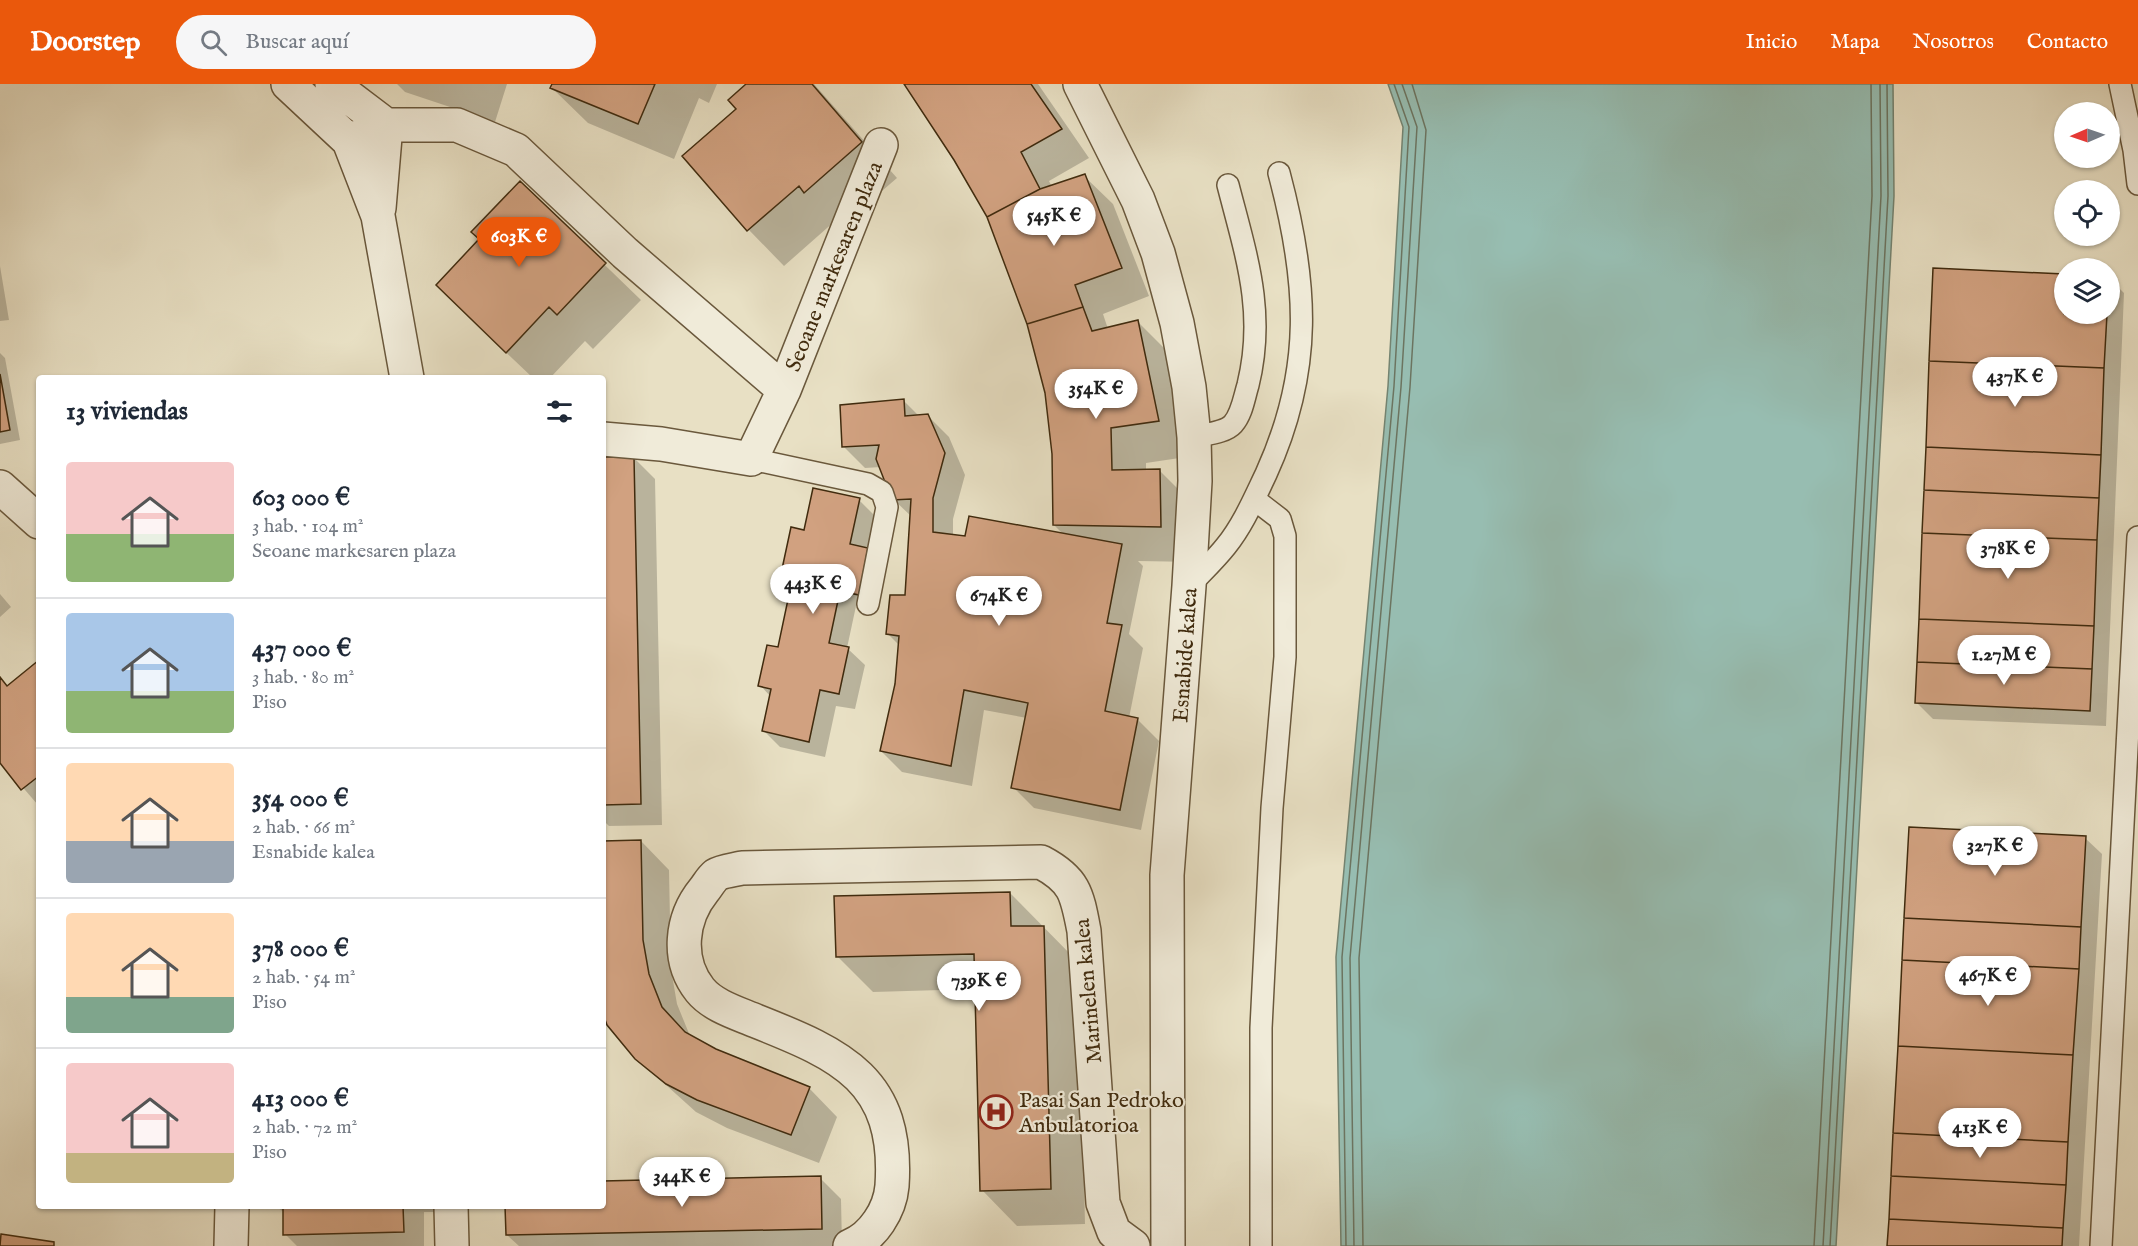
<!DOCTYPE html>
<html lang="es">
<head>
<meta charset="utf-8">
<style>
	body { margin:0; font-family:"IM FELL English",serif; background:#f6f6f7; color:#1f2937; height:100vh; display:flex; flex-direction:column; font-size:22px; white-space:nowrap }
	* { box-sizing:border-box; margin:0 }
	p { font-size:20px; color:#747a83 }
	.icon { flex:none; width:33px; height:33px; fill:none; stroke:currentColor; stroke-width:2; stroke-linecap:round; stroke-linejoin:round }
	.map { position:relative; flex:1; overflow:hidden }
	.drawer { position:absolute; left:36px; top:291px; width:570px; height:834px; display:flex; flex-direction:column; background:#fff; border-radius:6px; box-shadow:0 2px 4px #0004 }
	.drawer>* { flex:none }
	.needle { width:39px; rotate:268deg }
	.tools { position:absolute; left:2054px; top:18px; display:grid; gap:12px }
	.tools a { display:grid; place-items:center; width:66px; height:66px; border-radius:50%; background:#fff; box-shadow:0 2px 4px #0004; font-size:30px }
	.price { position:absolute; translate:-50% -51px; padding:0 14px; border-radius:21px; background:#fff; color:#222; font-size:20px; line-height:39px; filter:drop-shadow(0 2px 3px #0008) }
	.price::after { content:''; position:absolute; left:50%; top:36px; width:18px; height:14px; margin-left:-9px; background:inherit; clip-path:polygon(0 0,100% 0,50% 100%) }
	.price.current { background:#ea580c; color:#fff }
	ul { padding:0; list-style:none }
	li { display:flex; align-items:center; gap:18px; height:150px; padding:0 30px }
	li+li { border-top:2px solid #e0e1e3 }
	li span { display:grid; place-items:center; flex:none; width:168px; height:120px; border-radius:6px; color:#555 }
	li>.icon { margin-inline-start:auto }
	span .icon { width:72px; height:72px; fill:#fffc; stroke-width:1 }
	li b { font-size:26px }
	h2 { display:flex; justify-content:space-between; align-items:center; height:72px; padding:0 30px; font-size:26px }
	header { display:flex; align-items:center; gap:36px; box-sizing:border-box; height:84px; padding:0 30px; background:#ea580c; color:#fff }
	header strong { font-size:28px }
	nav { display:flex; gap:33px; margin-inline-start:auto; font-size:21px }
	.search { width:420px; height:54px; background:#f6f6f7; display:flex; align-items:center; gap:15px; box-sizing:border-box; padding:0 21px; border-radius:33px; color:#747a83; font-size:22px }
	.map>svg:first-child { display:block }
</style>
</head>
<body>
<header>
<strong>Doorstep</strong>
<div class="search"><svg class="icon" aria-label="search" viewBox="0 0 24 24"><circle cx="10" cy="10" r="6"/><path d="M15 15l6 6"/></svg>Buscar aquí</div>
<nav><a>Inicio</a><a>Mapa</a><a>Nosotros</a><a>Contacto</a></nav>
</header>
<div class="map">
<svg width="2138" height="1162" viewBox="0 0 2138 1162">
	<rect width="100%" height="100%" fill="#e8e0c4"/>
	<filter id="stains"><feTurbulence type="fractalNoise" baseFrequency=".00333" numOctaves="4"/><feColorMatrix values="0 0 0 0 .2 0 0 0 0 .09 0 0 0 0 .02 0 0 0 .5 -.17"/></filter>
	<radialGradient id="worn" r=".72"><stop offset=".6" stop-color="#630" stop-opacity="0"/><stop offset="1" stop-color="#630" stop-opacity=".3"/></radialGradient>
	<!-- water -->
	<path fill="#97bdb1" stroke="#748370" stroke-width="1.5" d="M1388 0H1893L1894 112 1836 1162H1341L1336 873 1388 302 1403 43Z"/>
	<!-- shadow -->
	<path fill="#0003" d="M397 0H507L495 38 405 8Z
		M554 0H717L709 19 699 14 674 75 588 39 552 4Z
		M748 0H814L897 94 840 143 835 137 784 182 749 146 684 72 738 25Z
		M906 0H1038L1089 74 1049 97 1052 103 1084 92 1113 120 1149 212 1103 230 1108 245 1138 238 1173 273 1193 372 1146 379V387H1160L1195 422 1196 478 1138 477 1143 482 1129 550 1143 564 1129 634 1138 636 1159 657 1141 746 1034 724 1013 703 1027 634 984 626 972 702 902 688 881 667 896 600 900 562 888 550 906 513 912 433 893 415 881 383 865 384 844 363 904 317 919 332 927 331 949 353 965 391 953 435V452L1064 451 1054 441 1053 370 1046 309 1028 240 988 132Z
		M520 99 641 216 593 265 585 257 550 294H533L473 237 481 156Z
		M0 182 9 236 0 237Z
		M2064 191V230H2109V194L2124 209 2106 642 1933 635 1917 619Z
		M0 269 5 274 20 356 0 360Z
		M634 374 655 395 662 741 609 742 603 736V375Z
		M859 416 875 432V526L856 522 847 564 865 581 855 625 836 622 825 673 780 663 764 647 771 613 760 601 779 565 794 495 783 484 805 447Z
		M0 510 11 523 0 533Z
		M39 577V721H38L0 677V595L8 603Z
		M2085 754 2102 770 2079 1162H1889Z
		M641 757 669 786 671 885 677 920 690 952 716 967 809 1004 837 1033 819 1079 727 1044 696 1028 636 974 603 925V759Z
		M1010 809 1079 879 1085 1140 1017 1142 982 1106 976 905 873 908 837 872Z
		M820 1094 841 1115 842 1162H519L507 1151 505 1122H603V1098Z
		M275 1122H445V1128H424V1162H297L285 1150 284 1128Z"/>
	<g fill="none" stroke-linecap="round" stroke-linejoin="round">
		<!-- shore -->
		<path stroke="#6c7460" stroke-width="1.5" d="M1346 1162 1342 873 1394 302 1409 43 1394 0
			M1354 1162 1350 874 1401 303 1417 43 1402 0
			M1363 1162 1359 874 1410 303 1426 46 1412 0
			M1814 1162 1872 112 1871 0
			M1823 1162 1881 112 1880 0
			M1830 1162 1888 112 1887 0"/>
	</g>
	<!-- building -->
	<path fill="#d1a180" stroke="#402b0e" stroke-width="1.5" d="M552 0H655L638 40 550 4Z
		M746 0H812L862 58 804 109 799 102 747 147 682 72 736 25 728 16Z
		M904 0H1031L1062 45 1021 68 1040 105 987 133 954 76Z
		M1085 90 1122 184 1075 201 1083 223 1027 240 987 133 1040 105Z
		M520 97 606 179 557 231 549 223 506 269 436 201 479 155 471 148Z
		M1933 184 2064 190V230H2107L2104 284 1929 277Z
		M1083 223 1092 247 1138 236 1159 337 1111 344 1112 386 1160 385 1161 443 1053 441 1052 370 1045 309 1027 240Z
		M1929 277 2104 284 2101 371 1926 363Z
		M0 290 10 346 0 348Z
		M904 315 905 332 928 330 945 369 933 414V448L965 452 969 432 1122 460 1107 539 1122 541 1105 627 1138 634 1120 726 1011 704 1028 619 964 606 951 682 880 667 895 600 899 552 886 550 890 511H905L911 415 892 416 876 375 879 361 842 363 840 321Z
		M1926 363 2101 371 2099 414 1924 406Z
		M603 373H634L641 720 603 721Z
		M813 404 860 414 850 460 868 464 859 511 840 507 829 559 849 563 839 610 820 606 809 658 762 647 771 605 758 602 767 561 778 563 794 487 782 485 791 443 804 446Z
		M1924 406 2099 414 2097 456 1922 449Z
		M1922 449 2097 456 2094 542 1919 535Z
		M1919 535 2094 542 2092 585 1917 578Z
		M39 576V692L21 706 0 679V593L7 602Z
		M1917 578 2092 585 2090 627 1915 619Z
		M1909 743 2086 752 2081 843 1904 834Z
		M641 756 643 856 649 890 662 923 685 948 716 965 810 1003 791 1051 697 1016 666 1000 635 975 607 941 603 930V757Z
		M1010 808 1011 842H1044L1051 1105 980 1107 974 870 836 873 834 812Z
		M1904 834 2081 843 2079 885 1902 876Z
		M1902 876 2079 885 2073 971 1898 962Z
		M1898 962 2073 971 2068 1058 1893 1049Z
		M1893 1049 2068 1058 2066 1101 1891 1092Z
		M821 1092 822 1145 506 1151 505 1122H603V1097Z
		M1891 1092 2066 1101 2063 1144 1889 1135Z
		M283 1122H403L404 1148 283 1151Z
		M1889 1135 2063 1144 2062 1162H1887Z
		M1 1150 54 1158V1162H0Z"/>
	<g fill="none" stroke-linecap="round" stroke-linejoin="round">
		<!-- service casing -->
		<g stroke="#6a583c" stroke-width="24">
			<path id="service" d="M2120 0 2134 66 2138 100
				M1194 353C1205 350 1225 349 1233 340 1242 330 1244 314 1248 301 1266 228 1246 171 1228 101
				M751 375 868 400 882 408 887 423 868 520
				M1254 415 1280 435 1285 452V573L1272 724 1261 944V1162
				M1189 502C1201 489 1215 476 1226 462 1243 441 1254 415 1266 390 1314 285 1308 198 1279 89
				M2101 1162 2138 453"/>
		</g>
		<!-- minor casing -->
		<g stroke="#6a583c" stroke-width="36">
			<path id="minor" d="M288 0 349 57 378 132 407 294
				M332 0 386 41 379 124
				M1080 0 1138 116 1158 169 1177 239 1189 303 1194 353 1195 397 1189 502 1167 791 1168 1162
				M349 57 386 41H457L516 66 625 169 784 306
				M603 355 661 360 751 375 784 306 881 61
				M0 403 39 438
				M451 1122 452 1162
				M231 1162 232 1122
				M850 1162C873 1153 890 1126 892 1102 899 996 842 971 756 937 737 929 713 922 700 906 676 876 681 834 704 806 708 801 711 795 716 791 722 787 734 786 742 784L1041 778C1075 796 1077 810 1084 847L1103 1119 1114 1148 1133 1162"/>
		</g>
		<!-- service -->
		<use href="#service" stroke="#f0ebd9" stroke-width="21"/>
		<!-- minor -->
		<use href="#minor" stroke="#f0ebd9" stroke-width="33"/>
	</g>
	<!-- icons -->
	<defs>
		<g id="hospital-ring" transform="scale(1.725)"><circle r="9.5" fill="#f0ebd9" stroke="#8f2418" stroke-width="1.5"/><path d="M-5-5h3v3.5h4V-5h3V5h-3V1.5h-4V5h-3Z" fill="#8f2418"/></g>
	</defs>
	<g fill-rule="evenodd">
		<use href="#hospital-ring" x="996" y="1028"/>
	</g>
	<g text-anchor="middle" stroke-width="4.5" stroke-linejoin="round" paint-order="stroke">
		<!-- street labels -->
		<g font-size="22" fill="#402b0e" stroke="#f0ebd9">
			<text transform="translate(833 182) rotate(-68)" y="8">Seoane markesaren plaza</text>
			<text transform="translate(1184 571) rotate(-86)" y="8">Esnabide kalea</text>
			<text transform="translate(1087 907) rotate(-95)" y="8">Marinelen kalea</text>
		</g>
		<!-- poi labels -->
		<g font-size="22" fill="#402b0e" stroke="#f0ebd9" text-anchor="start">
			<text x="1019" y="1023">Pasai San Pedroko<tspan x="1019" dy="25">Anbulatorioa</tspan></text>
		</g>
	</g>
	<rect width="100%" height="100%" filter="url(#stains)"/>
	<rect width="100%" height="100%" fill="url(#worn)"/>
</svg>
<div class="tools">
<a><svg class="needle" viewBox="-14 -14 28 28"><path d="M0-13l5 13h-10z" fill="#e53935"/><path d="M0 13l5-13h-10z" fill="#747a83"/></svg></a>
<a><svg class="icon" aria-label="locate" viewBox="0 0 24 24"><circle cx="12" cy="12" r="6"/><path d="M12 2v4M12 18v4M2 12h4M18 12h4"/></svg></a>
<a><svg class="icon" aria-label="layers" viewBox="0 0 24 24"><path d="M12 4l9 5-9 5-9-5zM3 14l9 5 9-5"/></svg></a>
</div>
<b class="price" style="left:1054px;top:163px">545K €</b>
<b class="price current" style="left:519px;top:184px">603K €</b>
<b class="price" style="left:2015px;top:324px">437K €</b>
<b class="price" style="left:1096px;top:336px">354K €</b>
<b class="price" style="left:2008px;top:496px">378K €</b>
<b class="price" style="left:813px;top:531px">443K €</b>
<b class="price" style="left:999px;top:543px">674K €</b>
<b class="price" style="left:2004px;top:602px">1.27M €</b>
<b class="price" style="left:1995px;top:793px">327K €</b>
<b class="price" style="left:1988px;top:923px">467K €</b>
<b class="price" style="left:979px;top:928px">739K €</b>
<b class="price" style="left:1980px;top:1075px">413K €</b>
<b class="price" style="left:682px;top:1124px">344K €</b>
<section class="drawer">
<h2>13 viviendas<svg class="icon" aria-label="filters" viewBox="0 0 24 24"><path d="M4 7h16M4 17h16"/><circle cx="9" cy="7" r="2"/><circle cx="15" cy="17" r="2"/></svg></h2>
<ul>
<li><span style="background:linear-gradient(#f6c9c9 60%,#8fb573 0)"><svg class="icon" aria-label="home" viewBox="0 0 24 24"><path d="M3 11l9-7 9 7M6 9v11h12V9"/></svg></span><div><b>603 000 €</b><p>3 hab. · 104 m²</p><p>Seoane markesaren plaza</p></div></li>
<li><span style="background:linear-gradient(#a9c7e8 65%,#8fb573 0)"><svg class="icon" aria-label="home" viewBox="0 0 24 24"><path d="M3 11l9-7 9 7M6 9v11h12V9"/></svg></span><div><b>437 000 €</b><p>3 hab. · 80 m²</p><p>Piso</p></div></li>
<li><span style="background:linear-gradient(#ffd9b3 65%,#9aa5b1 0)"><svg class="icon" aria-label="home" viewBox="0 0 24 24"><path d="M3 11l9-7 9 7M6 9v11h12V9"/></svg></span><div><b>354 000 €</b><p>2 hab. · 66 m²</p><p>Esnabide kalea</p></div></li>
<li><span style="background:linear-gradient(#ffd9b3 70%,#7fa58c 0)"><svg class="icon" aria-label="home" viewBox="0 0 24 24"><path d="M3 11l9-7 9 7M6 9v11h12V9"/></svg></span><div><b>378 000 €</b><p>2 hab. · 54 m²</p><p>Piso</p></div></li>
<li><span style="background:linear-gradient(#f6c9c9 75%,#c2b280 0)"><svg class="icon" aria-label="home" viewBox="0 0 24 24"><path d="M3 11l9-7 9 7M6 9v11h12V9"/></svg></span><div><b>413 000 €</b><p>2 hab. · 72 m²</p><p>Piso</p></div></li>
</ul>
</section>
</div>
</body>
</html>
